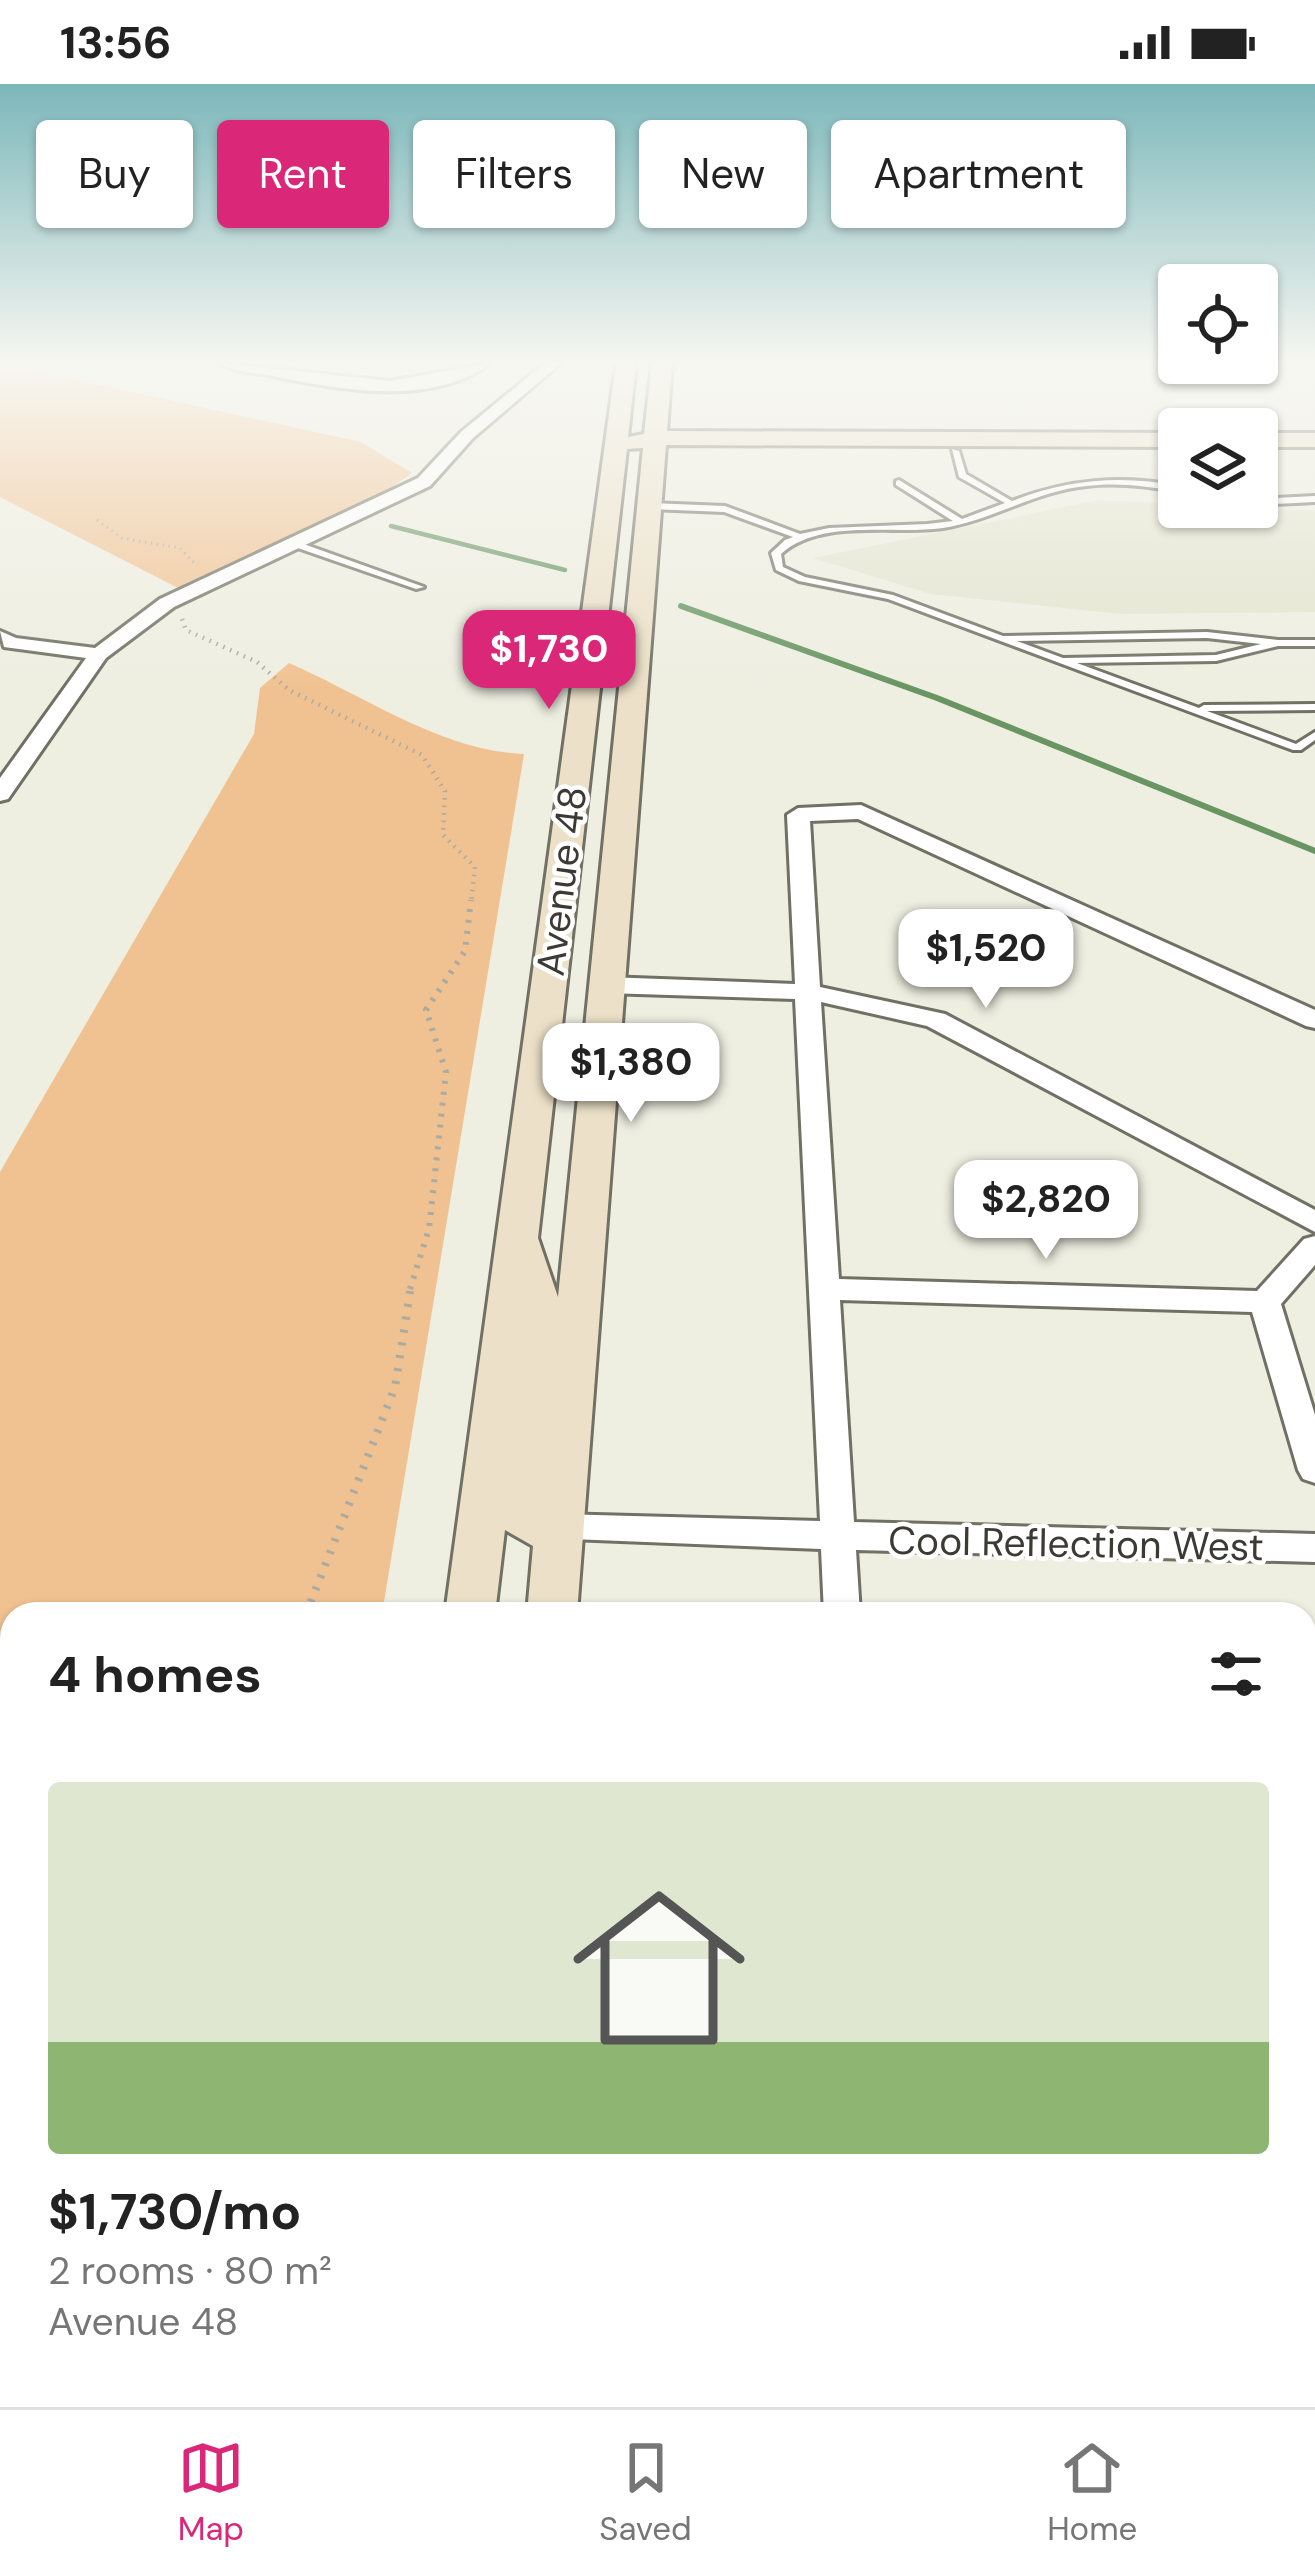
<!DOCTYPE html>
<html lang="en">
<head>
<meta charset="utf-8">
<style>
	body { margin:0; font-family:"DM Sans",sans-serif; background:#f6f6f6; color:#222; height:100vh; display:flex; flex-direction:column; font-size:45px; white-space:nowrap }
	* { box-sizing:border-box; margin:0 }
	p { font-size:39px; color:#767676 }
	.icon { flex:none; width:66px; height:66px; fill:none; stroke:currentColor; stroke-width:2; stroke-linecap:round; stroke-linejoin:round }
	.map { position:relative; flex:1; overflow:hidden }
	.panel { position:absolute; left:0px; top:1518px; width:1317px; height:807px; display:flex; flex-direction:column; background:#fff; border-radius:36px 36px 0 0; box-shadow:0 3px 9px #0004 }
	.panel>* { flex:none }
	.top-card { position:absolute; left:36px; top:36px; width:1245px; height:108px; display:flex; gap:24px }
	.tools { position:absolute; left:1158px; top:180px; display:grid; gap:24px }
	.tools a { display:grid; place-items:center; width:120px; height:120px; border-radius:12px; background:#fff; box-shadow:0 3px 9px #0004; font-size:60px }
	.price { position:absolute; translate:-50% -102px; padding:0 27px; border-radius:24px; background:#fff; color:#222; font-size:39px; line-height:78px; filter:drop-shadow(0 3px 6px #0008) }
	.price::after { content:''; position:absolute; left:50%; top:72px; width:36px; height:27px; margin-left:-18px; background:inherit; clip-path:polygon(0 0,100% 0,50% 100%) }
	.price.on { background:#db2777; color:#fff }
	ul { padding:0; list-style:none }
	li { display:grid; align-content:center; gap:24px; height:636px; padding:0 48px }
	li span { display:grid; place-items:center; height:372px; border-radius:12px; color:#555 }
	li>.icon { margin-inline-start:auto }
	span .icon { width:216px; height:216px; fill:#fffc; stroke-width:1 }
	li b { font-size:51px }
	h2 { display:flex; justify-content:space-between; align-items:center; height:144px; padding:0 48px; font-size:51px }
	.tag { padding:0 42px; border-radius:12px; background:#fff; box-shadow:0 3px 9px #0004; font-size:42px; line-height:108px }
	.tag.on { background:#db2777; color:#fff }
	.status { display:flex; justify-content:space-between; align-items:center; height:84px; padding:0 60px; background:#fff; direction:ltr }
	.status svg { height:33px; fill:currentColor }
	.tabs { display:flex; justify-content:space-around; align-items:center; height:168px; border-top:3px solid #e0e0e0; background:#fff; font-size:33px; color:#767676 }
	.tabs a { display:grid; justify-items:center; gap:6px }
	.tabs .on { color:#db2777 }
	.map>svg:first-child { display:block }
</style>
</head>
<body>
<div class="status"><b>13:56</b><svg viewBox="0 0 49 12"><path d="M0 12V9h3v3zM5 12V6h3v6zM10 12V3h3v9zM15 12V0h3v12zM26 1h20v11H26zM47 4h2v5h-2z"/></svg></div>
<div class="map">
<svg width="1315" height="2323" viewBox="0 0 1315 2323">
	<rect width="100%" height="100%" fill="#eeeee1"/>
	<!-- built -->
	<path fill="#e4e4cf" d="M1099 416 1315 427V528L1121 530 931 510 813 474Z"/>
	<!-- green -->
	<path fill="#f1c291" d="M0 279 361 358 412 389 366 421 178 504 0 413Z
		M289 579C363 611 441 667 524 670L382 1530H12V2111L0 2110V1088L254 650 260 604Z"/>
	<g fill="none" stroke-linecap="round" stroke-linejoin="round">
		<!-- stream-far1 -->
		<path stroke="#689562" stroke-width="4.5" d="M391 442 565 486"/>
		<!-- stream -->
		<path stroke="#689562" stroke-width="6" d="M681 522 937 614 1315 767"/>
		<!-- lane casing -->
		<g stroke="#707064" stroke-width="6">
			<path id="lane" d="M952 365 959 367 966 390 1012 417C1068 395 1121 391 1179 402V408C1148 402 1117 398 1086 402 1036 407 993 436 943 444 893 451 821 434 781 470L783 483 805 493 893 511 1003 552 1207 548 1278 556H1315V562H1278L1216 577 1077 579 1199 624 1204 621 1315 620V626L1207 627 1296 660 1315 648V656L1301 666H1293L888 515 799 497 776 486 771 469 785 456 793 453 724 428 650 425 646 422 650 419 725 422 800 450 829 444 927 440 953 437 896 401V397L899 396 962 435 1005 419 959 393ZM1207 554 1261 560 1216 571 1063 574 1017 557Z
				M1315 412V418L1257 421V415Z
				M292 458H298L424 503 416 505 292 462Z"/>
		</g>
		<!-- street casing -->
		<g stroke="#707064" stroke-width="6">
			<path id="street" d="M220 279 390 297 491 279C432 323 340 306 273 292 256 289 233 288 220 279Z
				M545 279H561L473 354 430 402 174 523 106 574 8 715 0 717V694L86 574 4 563 0 547 16 554 95 564 160 515 418 394 461 348Z
				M861 721 1315 926V944L1306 942 858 735 810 737 820 903 945 930 1315 1126V1148L927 942 821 918 839 1195 1257 1207 1304 1155 1315 1152V1181L1281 1220 1315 1331V1399L1303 1395 1298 1386 1252 1228 840 1216 854 1438 1315 1450V1478L856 1466 860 1530H824L821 1465 546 1454 541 1444 546 1434 558 1430 820 1437 795 915 606 909 593 901 606 893 795 900 787 731 798 724Z
				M1305 1771H1315V1809H1305Z
				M1305 2209H1315V2257H1305Z
				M853 2313H903L904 2323H854Z"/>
		</g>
		<!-- secondary casing -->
		<g stroke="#707064" stroke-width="6">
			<path id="secondary" d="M616 279H636L628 353 644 350 652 279H672L667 347 1179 349V363L666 361 577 1530H527L533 1462 505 1446 495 1530H445ZM643 364 558 1213 538 1154 627 365Z
				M1257 349H1315V363H1257Z
				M340 2313H410L409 2323H339Z
				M457 2313H527L526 2323H456Z"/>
		</g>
		<!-- path-far4 -->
		<path stroke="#ababa1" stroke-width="3" stroke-dasharray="1.5 4.5" stroke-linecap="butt" d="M97 436 122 454 180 464 197 482"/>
		<!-- path-far3 -->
		<path stroke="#ababa1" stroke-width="4.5" stroke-dasharray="1.5 6" stroke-linecap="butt" d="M182 535 186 546 257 578 289 606 422 671 445 707 443 751 475 783 471 819"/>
		<!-- path-far2 -->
		<path stroke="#ababa1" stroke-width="6" stroke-dasharray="3 8" stroke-linecap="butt" d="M410 1205 429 1145 446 988 426 926 465 867 471 816"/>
		<!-- path-far1 -->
		<path stroke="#ababa1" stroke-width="8" stroke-dasharray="3 10" stroke-linecap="butt" d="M306 1530 395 1303 411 1202"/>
		<!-- path -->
		<path stroke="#ababa1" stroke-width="9" stroke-dasharray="4.5 14" stroke-linecap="butt" d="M0 1786 12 1781"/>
		<!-- lane -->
		<use href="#lane" fill="#fff" fill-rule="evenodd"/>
		<!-- street -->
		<use href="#street" fill="#fff" fill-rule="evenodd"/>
		<!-- secondary -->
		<use href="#secondary" fill="#ece1c8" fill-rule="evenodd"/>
	</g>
	<!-- sky -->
	<linearGradient id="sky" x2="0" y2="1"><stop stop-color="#7cb7ba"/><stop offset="0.46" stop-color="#f7f7f2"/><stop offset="1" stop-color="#f7f7f2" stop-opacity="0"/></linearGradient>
	<rect width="1315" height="604" fill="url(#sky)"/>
	<g text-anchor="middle" stroke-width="9" stroke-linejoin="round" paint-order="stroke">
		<!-- street labels -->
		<g font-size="39" fill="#3b3a35" stroke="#fff">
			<text transform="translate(561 797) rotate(-83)" y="14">Avenue 48</text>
			<text transform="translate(1076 1459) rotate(1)" y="14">Cool Reflection West</text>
		</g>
	</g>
</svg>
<div class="tools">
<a><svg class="icon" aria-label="locate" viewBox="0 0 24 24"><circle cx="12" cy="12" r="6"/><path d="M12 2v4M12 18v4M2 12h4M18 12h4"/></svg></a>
<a><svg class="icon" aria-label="layers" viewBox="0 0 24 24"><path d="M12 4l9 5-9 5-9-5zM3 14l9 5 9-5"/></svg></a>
</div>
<b class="price on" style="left:549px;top:628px">$1,730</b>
<b class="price" style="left:986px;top:927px">$1,520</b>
<b class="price" style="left:631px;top:1041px">$1,380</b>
<b class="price" style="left:1046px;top:1178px">$2,820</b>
<div class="top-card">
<a class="tag">Buy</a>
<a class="tag on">Rent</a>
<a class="tag">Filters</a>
<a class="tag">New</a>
<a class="tag">Apartment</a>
</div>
<section class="panel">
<h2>4 homes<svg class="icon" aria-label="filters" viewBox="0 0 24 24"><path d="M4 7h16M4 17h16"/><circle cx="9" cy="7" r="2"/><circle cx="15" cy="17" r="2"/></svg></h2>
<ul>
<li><span style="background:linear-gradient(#dfe7d0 70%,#8fb573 0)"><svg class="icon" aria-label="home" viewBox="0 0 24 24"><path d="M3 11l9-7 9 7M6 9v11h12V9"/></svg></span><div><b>$1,730/mo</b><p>2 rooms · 80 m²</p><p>Avenue 48</p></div></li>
</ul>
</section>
</div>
<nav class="tabs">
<a class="on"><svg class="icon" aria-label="map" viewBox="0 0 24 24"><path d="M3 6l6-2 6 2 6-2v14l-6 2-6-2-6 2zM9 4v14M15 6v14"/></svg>Map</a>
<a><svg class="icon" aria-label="saved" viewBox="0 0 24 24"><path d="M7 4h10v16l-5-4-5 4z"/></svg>Saved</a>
<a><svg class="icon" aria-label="home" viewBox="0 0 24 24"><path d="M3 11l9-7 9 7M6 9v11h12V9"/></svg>Home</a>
</nav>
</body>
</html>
